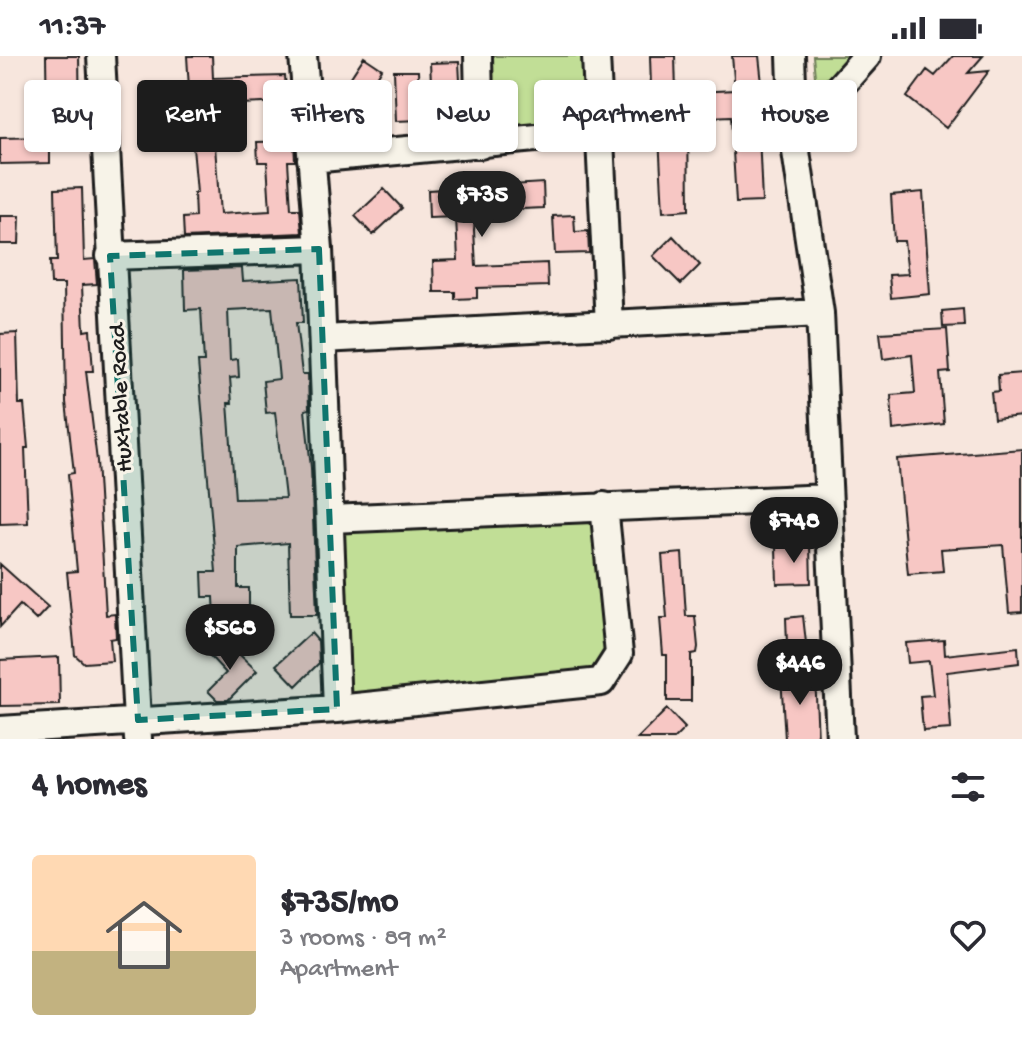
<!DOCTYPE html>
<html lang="en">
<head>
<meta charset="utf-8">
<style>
	body { margin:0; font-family:"Gochi Hand",sans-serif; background:#f7f7f7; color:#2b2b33; height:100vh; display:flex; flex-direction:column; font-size:30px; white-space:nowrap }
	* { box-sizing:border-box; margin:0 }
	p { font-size:26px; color:#7c7c81 }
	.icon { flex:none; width:44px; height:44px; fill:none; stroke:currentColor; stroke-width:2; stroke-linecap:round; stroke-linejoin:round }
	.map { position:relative; height:683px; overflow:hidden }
	.sheet { display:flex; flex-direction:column; background:#fff; flex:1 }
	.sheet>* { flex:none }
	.guide { position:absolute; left:24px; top:24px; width:974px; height:72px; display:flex; gap:16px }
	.price { position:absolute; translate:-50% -68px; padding:0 18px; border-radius:28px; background:#1c1c1c; color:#fff; font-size:26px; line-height:52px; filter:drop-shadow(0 2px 4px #0008) }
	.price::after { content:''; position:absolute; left:50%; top:48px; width:24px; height:18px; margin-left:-12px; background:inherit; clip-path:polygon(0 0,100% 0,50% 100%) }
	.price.active { background:#222; color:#fff }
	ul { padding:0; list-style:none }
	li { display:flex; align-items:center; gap:24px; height:200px; padding:0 32px }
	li+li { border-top:2px solid #e1e1e2 }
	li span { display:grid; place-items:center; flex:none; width:224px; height:160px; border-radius:8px; color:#555 }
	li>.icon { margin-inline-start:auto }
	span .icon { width:96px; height:96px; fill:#fffc; stroke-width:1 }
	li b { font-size:34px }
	h2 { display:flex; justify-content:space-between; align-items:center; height:96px; padding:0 32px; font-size:34px }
	.pill { padding:0 28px; border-radius:8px; background:#fff; box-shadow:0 2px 6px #0004; font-size:28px; line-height:72px }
	.pill.active { background:#1c1c1c; color:#fff }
	.status { display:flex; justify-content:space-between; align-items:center; height:56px; padding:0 40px; background:#fff; direction:ltr }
	.status svg { height:22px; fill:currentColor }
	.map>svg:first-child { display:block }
</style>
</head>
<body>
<div class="status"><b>11:37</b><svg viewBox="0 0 49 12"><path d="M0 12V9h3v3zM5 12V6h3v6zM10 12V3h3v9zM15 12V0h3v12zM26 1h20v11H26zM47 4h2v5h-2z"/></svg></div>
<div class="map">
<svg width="1022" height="683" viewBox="0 0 1022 683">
	<rect width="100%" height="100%" fill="#f7e6dd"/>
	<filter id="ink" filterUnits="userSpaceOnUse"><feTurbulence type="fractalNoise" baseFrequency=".0125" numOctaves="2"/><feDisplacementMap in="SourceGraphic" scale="16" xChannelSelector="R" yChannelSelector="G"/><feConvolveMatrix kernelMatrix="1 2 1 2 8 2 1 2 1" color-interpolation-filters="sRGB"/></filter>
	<g filter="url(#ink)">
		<!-- green -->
		<path fill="#c1de96" stroke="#6e7d59" stroke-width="2" d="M491 0H587L594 70 495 79Z
			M813 0H854L817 41Z
			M593 460 612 598 593 620 351 637 343 473Z"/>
		<!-- building -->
		<path fill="#f7c7c4" stroke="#1c1c1c" stroke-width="2" fill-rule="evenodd" d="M46 0H79L80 65H47Z
			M187 0H212L213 22 285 20 287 46 212 49 220 158 270 155 267 106H258L257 86 294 85 295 105H288L291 153H300L302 177 184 182 183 162 195 161 194 137H197L193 91 179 92 177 65 191 64Z
			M650 0H675L676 37 735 34 732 0H759L765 55H758L762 146 736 147 731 60 688 62 689 154 663 156 658 61 652 62Z
			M953 0H983L968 17 989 15 946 72 907 41 927 14 935 20Z
			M364 1 382 13 368 36 349 24Z
			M459 6 460 25 431 26 430 7Z
			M394 15H418L420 64 396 65Z
			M50 81V107L0 108V82Z
			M543 127 544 152 476 155 474 174 476 210 547 207 548 230 477 232V242L455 243V236H434L433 205 458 204 456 161 429 162 428 134Z
			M82 132 84 204 95 203 97 228 82 229 84 275 90 274 93 315H86L97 405 106 559 115 558 116 582 110 583 112 605 84 607 75 599 67 516 77 515 68 418 74 417 66 346 64 228H51L50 205H57L55 133Z
			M384 133 402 152 373 179 355 160Z
			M923 136 930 238 891 242 889 219 908 218 904 185H894L891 139Z
			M574 159 575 176 588 175 589 197 555 198 553 160Z
			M0 160H20L19 188H0Z
			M673 180 700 209 681 228 653 200Z
			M242 212 243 225 301 222 303 267H296L302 318H308L309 353 305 354 311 412 317 559H290L288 487 238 491V532H249V561L215 562 214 541H203L202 516H216L198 306H204L201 253 185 254 184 214ZM272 252 279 323 263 325 266 357 275 356 285 442 235 443 228 347H232L230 322 239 321 238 303 230 304 228 254Z
			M963 253 964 270 943 271 942 255Z
			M947 273 950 316 940 317 944 368 893 374 891 339 915 337 912 299 883 303 880 277Z
			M17 277 19 348H24L28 392H25L28 467 0 468V278Z
			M1022 317V360L994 363 991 336 999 335 998 319Z
			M1022 393V556L1009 557 1003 489 941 493 943 515 908 518 897 403Z
			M810 490 811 527 777 528 776 491Z
			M682 497 686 560H695L698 591 697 597 691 598V645H667V599H663L660 562H667L662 499Z
			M0 508 48 551 36 564 20 549 0 571Z
			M803 560 806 587 787 588 786 562Z
			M311 577 318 585 319 607 296 630 276 609Z
			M224 584 257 615 228 644H217L208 635 226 617 209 599Z
			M944 584 945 599 1018 591 1019 607 947 616 951 673 923 675 920 640 933 639 929 605 908 607 906 587Z
			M59 601 60 649 0 650V604Z
			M815 619 818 683H785L781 620Z
			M667 653 685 672 674 683H637Z"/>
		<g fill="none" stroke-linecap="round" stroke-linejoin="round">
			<!-- street casing -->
			<g stroke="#1c1c1c" stroke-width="32">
				<path id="street" d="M101 0 138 683
					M303 0 319 193 337 653
					M478 0 480 89
					M596 0 609 269
					M791 0 794 82 820 257 840 683
					M794 82 867 0
					M311 103 601 76
					M110 200 319 193
					M323 283 820 257
					M330 463 828 442
					M0 674 337 653 601 626 619 598 604 450"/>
			</g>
			<!-- street -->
			<use href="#street" stroke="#f7f3e8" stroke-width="26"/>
		</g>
	</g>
	<!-- marked area -->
	<path fill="#0f766e" fill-opacity="0.2" stroke="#0f766e" stroke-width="6" stroke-dasharray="16 10" stroke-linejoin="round" d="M319 193 337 653 138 664 110 200Z"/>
	<g text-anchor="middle" stroke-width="6" stroke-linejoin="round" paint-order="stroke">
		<!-- street labels -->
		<g font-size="24" fill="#1c1c1c" stroke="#f7f3e8">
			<text transform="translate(119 342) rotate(-93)" y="8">Huxtable Road</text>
		</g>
	</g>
</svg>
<b class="price active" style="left:482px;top:183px">$735</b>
<b class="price" style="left:794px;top:509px">$748</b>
<b class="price" style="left:230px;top:616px">$568</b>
<b class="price" style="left:800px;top:651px">$446</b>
<div class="guide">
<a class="pill">Buy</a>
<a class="pill active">Rent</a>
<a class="pill">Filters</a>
<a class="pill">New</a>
<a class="pill">Apartment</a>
<a class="pill">House</a>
</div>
</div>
<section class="sheet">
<h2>4 homes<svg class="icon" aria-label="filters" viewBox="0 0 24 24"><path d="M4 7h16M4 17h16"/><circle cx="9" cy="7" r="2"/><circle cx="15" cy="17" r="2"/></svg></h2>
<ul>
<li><span style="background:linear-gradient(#ffd9b3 60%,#c2b280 0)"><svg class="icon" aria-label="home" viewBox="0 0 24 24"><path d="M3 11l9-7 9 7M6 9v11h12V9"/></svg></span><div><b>$735/mo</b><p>3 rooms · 89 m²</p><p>Apartment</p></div><svg class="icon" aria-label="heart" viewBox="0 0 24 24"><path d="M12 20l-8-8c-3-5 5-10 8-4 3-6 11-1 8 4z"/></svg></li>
</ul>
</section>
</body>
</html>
